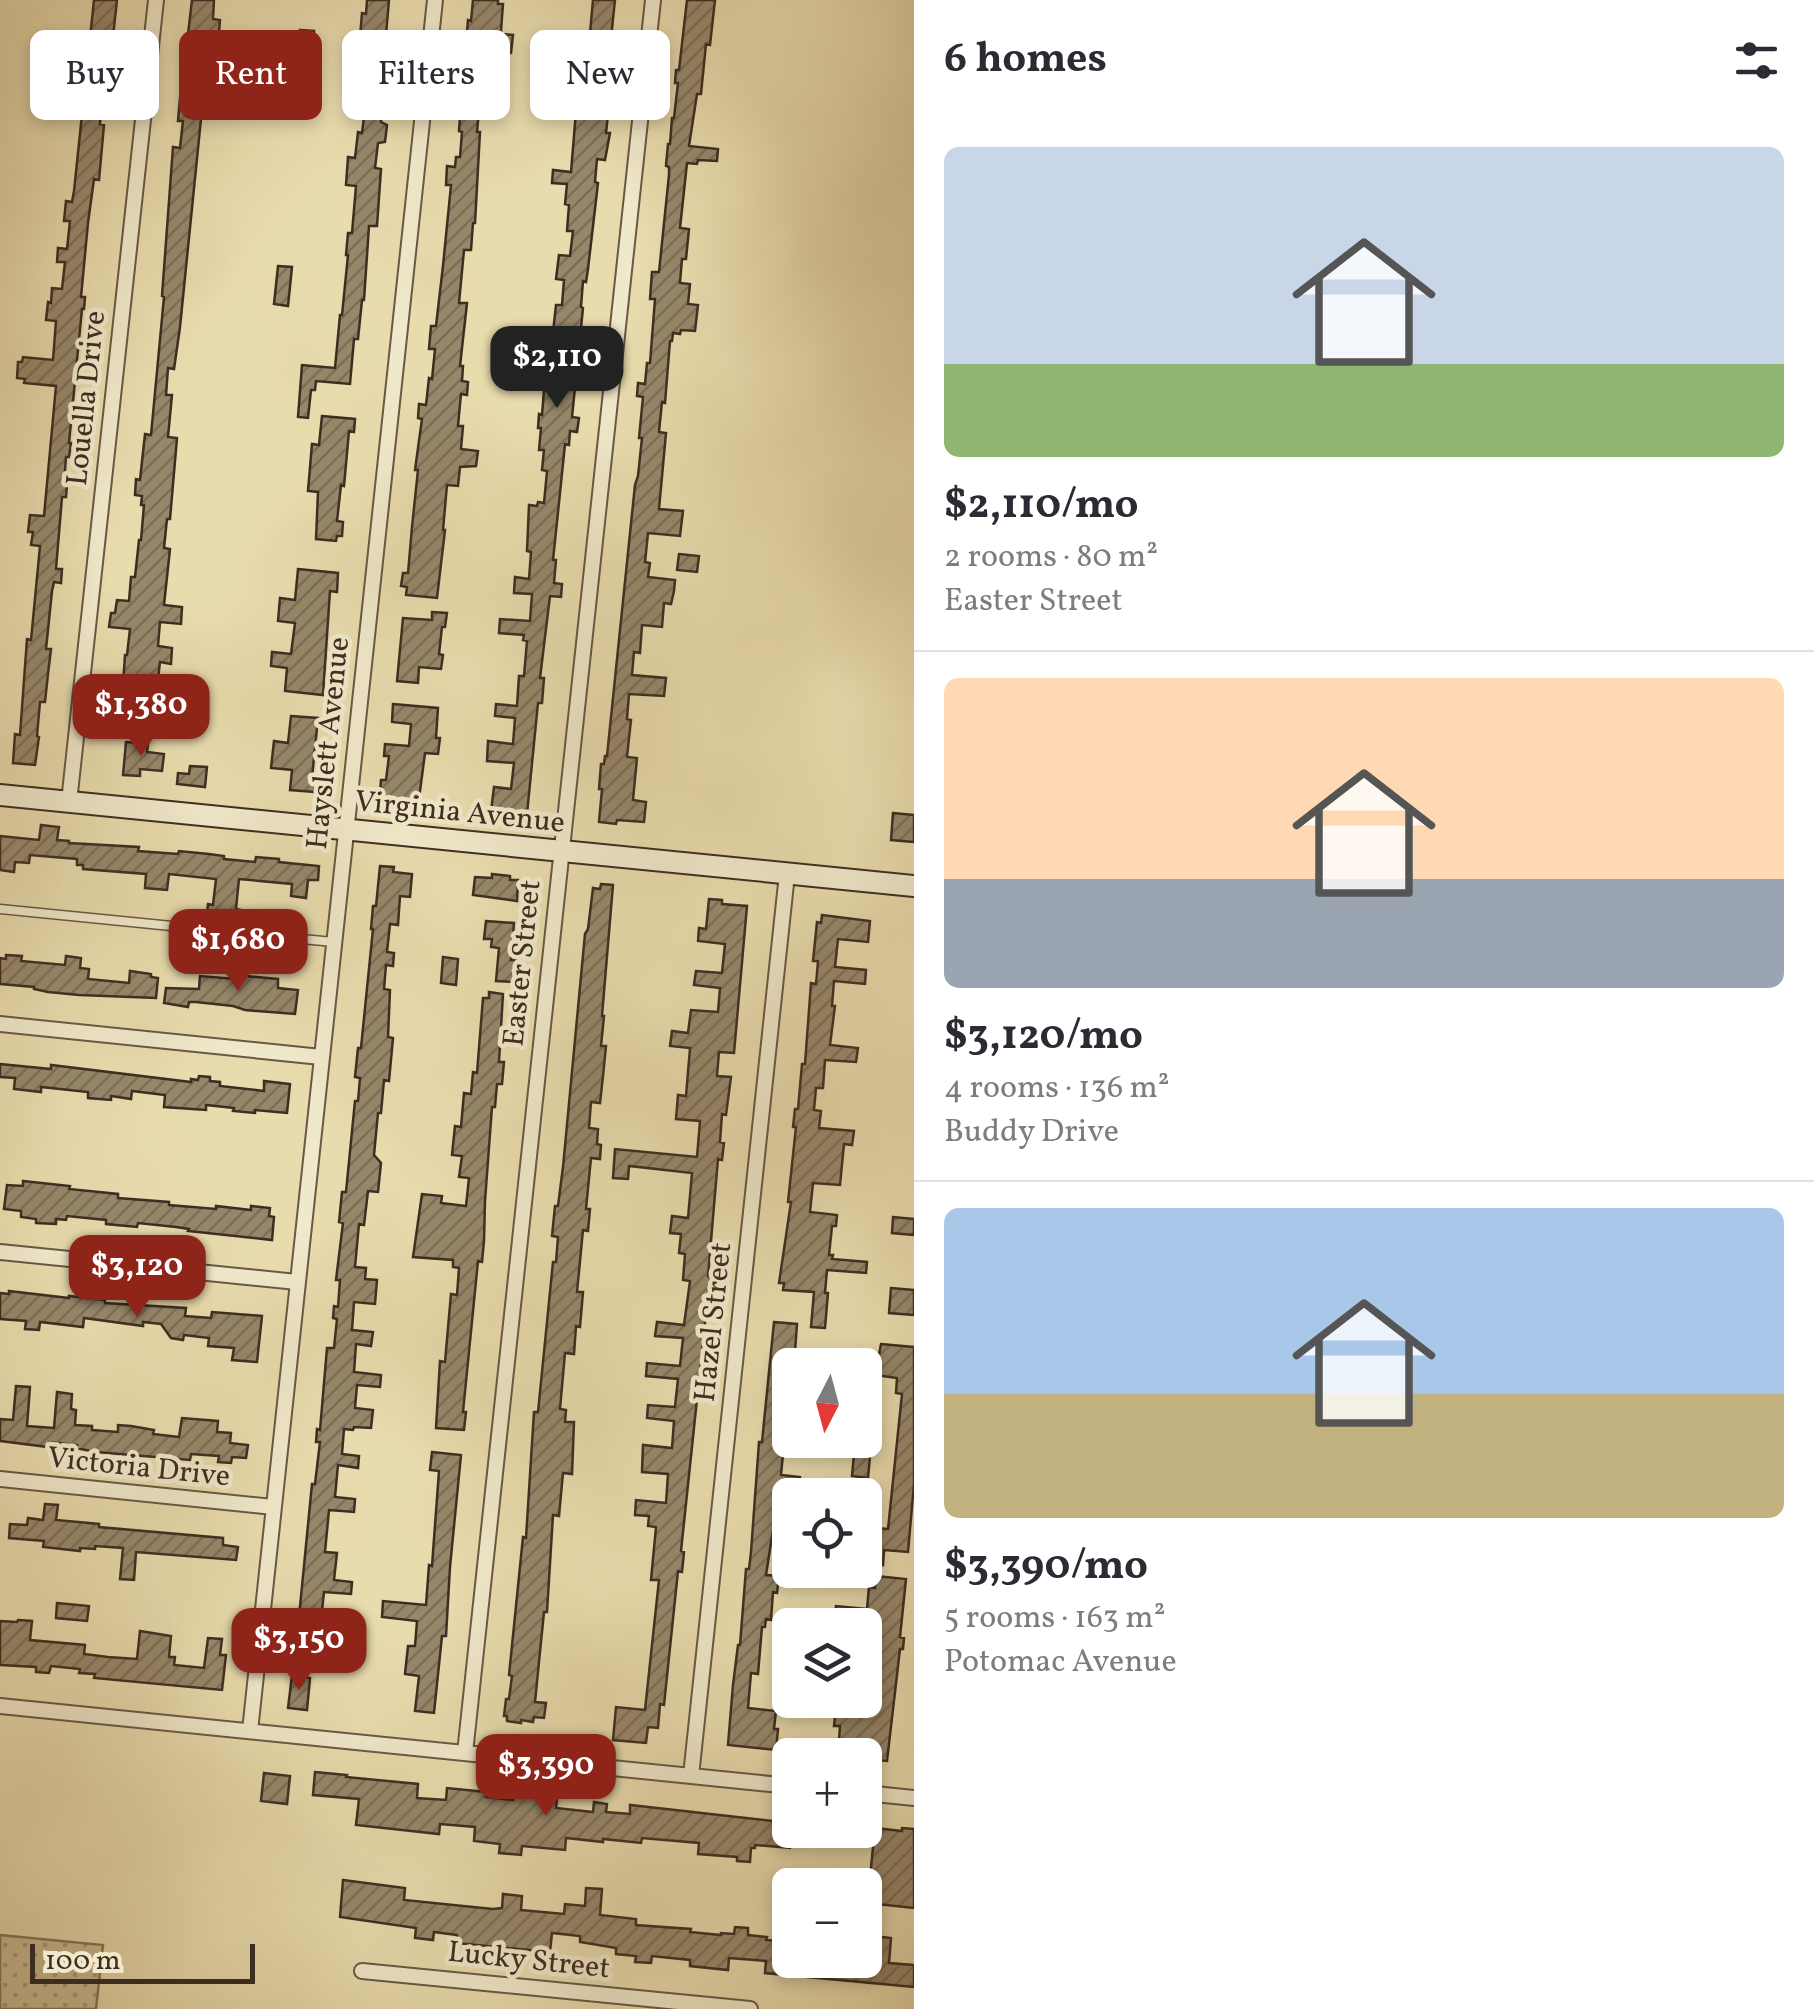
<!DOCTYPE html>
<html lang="en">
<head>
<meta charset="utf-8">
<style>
	body { margin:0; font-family:Vollkorn,serif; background:#f7f7f7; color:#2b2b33; height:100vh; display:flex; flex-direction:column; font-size:38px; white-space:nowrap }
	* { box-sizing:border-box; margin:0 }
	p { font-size:32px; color:#7c7c81 }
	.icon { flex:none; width:55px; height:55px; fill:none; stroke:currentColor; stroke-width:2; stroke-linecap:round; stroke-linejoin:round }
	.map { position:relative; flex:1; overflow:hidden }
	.panel { display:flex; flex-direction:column; background:#fff; width:900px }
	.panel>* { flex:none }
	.guide { position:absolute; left:30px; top:30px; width:732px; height:90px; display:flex; gap:20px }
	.needle { width:65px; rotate:186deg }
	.fabs { position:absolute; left:772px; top:1348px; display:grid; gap:20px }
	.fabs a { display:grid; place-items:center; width:110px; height:110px; border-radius:15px; background:#fff; box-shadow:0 5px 15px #0003; font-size:50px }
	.scale { position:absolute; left:30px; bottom:25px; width:225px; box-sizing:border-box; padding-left:10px; border:5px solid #3d2d21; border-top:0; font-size:28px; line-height:35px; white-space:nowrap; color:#3d2d21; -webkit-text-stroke:8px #f0e8ca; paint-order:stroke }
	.price { position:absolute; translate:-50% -85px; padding:0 22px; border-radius:20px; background:#8f2418; color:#fff; font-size:32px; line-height:65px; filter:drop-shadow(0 2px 5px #0008) }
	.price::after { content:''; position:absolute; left:50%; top:60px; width:30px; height:22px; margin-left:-15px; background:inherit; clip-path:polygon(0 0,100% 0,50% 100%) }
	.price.on { background:#222; color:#fff }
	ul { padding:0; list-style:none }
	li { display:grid; align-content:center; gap:20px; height:530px; padding:0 30px }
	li+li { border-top:2px solid #e1e1e2 }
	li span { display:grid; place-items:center; height:310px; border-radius:15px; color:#555 }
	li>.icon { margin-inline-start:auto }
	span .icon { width:180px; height:180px; fill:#fffc; stroke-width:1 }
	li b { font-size:42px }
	h2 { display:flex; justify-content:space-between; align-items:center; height:120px; padding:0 30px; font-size:42px }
	.pill { padding:0 35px; border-radius:15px; background:#fff; box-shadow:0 5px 15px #0003; font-size:35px; line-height:90px }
	.pill.on { background:#8f2418; color:#fff }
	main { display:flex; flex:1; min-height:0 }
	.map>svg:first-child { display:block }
</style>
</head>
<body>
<main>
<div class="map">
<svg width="914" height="2009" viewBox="0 0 914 2009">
	<defs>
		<pattern id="grass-dots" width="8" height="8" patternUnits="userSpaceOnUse" patternTransform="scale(2.5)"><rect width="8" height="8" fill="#cbbd95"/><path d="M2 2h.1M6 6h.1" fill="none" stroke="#a69a79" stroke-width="1.8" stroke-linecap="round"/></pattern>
		<pattern id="building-hatch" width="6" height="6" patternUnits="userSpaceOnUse" patternTransform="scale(2.5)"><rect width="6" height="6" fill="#96876a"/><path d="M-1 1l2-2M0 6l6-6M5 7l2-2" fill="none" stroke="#7c6f57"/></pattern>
	</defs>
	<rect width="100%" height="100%" fill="#e8dbad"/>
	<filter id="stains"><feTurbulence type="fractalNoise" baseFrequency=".002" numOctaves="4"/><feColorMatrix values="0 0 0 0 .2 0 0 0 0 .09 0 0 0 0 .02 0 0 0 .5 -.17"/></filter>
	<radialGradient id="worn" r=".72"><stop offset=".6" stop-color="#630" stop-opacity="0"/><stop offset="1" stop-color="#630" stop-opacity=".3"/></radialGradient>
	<!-- grass -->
	<path fill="url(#grass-dots)" stroke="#84755b" stroke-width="2.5" d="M0 1935 103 1945 96 2009H0Z"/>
	<!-- building -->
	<path fill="url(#building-hatch)" stroke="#3d2d21" stroke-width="2.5" d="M94 0H117L111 55 107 54 105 80 110 81 109 97H102L100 124 104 125 99 180 94 179 88 223 81 297H85L84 309H82L69 443H71L69 457H66L64 484H67L66 497H62L56 569H62L61 583 54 582 52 591 46 649H51L48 674 45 702H40L37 736 39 737 35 765 13 763 15 734 20 735 27 639 31 640 40 546 31 545 33 532H28L30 515 44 516 56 386 24 383 25 379 17 378 18 362H22L23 357 53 360 56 321 46 320 48 302 51 303 52 288 62 289 65 262H57L58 248 67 249 70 221H64L66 201 72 202 74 191Z
		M192 0H214L213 19 220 20 213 100 203 99 180 327 174 369 168 368 166 395H172L168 437 177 438 170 519H167L164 548 170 549 164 605 182 607 181 624 160 622 158 646 172 648 171 664 160 662 155 703H163L162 715 139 712 137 731 120 729 125 655H127L130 629 109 627 111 613H115L117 600 129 601 131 577H135L139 540H141L144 505H141L142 496 135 495 136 479 140 480 145 434 151 435 164 297 162 296 173 147 180 148 183 121H178L183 62H190L193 34H188Z
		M367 0H389L386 35 392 36 390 59 394 60 392 79 385 78 381 122 387 125 385 142 378 143 375 168 381 169 377 226H369L364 300H362L358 339H354L350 384 316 381 315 390H311L308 418 298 417 302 365 335 368 340 315H342L348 255H346L348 233H352L356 186 346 185 348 157 355 158 358 132 362 133 365 109H356L359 63 348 62 350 47 359 48 362 13 366 14Z
		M473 0H498V4H503L501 31 502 34 513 35 511 53 497 52 494 80 482 79 477 132H480L475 223H473L471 250H464L459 303H467L460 366H463L462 381 468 382 467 395 461 394 458 426H463L461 449 478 451 476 466 460 467 458 486 447 485 443 530H445L437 598 406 595 407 587 401 586 403 573H408L412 527 418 470H415L422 419 418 418 419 404 426 405 429 378 432 379 435 349H429L431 326H436L443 266 451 185H446L447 166 455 167 456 157H460L462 132 459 131 463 76 458 75 460 54 465 55 468 20 471 21Z
		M593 0H615L605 95 610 96 606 133H610L605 160 597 159 595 182 598 183 588 269 586 282 583 281 581 307 583 308 572 417 579 418 577 432 570 431 569 445 565 444 560 493 553 560H556L554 583 562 584 561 597 550 596 540 678H544L542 703H538L527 814 491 811 494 787 511 789 514 763 487 761 488 741 513 744 515 718 495 716 496 704 517 706 519 676H524L527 641 523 640 524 635 499 633 500 619 530 621 532 594 514 593 515 577 529 579 531 552 527 551 529 505 537 506 538 502 544 503 547 471 542 470 544 450H539L541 428H538L539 414 542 415 545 378H548L556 305H562L564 280 556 279 559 255 570 256 573 231H567L569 205 565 204 567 184 552 183 553 170 571 172 578 87H582L585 55 592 56 594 33H590Z
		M687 0H715L710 45 706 44 701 94H697L689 146 718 149 717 161 698 160 697 164 687 163 680 228 689 229 686 259H682L680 283 690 284 688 304 698 305 695 331 681 330 680 334 673 333 672 341H670L665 403 662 402 659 432 666 433 659 509 683 511 680 536 648 533 645 562 650 563 648 577 675 580 674 591 671 604 664 603 662 627 642 625 640 653 634 652 632 675 666 678 664 696 629 694 627 719 631 720 627 757 637 758 633 800 646 802 644 822 617 820 616 824 599 822 602 789H599L601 764H604L605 756H607L635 485 638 476 642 438H639L643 397 637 396 638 383 645 384 647 363H650L655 299H650L652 272H659L669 175V167L666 166 668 144H670L672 118H674L678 83H675L676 70H679Z
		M300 30 314 31 311 57 317 58 316 72 296 70Z
		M278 266 292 267 288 306 274 304Z
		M322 416 355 419 354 432 349 431 344 486 341 485 337 521 343 522 342 536H337L336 541 316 539 318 492 308 491 312 444 319 445Z
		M679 554 699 556 697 572 677 570Z
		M298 569 338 573 337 592 330 591 323 695 285 691 287 668 271 666 272 652 291 654 295 623 278 621 280 598 295 600Z
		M432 612 447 613 445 627H442L439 654 443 655 441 669 419 667 418 683 397 681 403 618 432 620Z
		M393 704 438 708 436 738H440L438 754 425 753 419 799 405 798V802L383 800 384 792H380L381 780H386L389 756H384L385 744 409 746 411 724 392 722Z
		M291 716 318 718 312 778 315 779 314 792 290 790 292 770 271 768 274 741 288 743Z
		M126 742 148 744 147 752 164 754 162 771 140 769V776L123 775Z
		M190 766 207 767 205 787 177 784 178 773 189 774Z
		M893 813 914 815V842L891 840Z
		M41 825 59 827 57 840 69 841V843L139 847 138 851 178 854 179 851 209 854 224 856V859L255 862 256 857 279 859V862L319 866 318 880H308L306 898 291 896 292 884 239 879 236 909 241 910 240 925 206 922 208 904 213 905 216 879 169 874 167 890 145 888 146 874 83 869V865H77V859L30 855 29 863 15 862 14 872 0 870V836L39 840Z
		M380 866 394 867 393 872 412 874 410 897 400 896 398 925 390 924 387 952 394 953 393 966 386 965 384 989 390 990 388 1037 393 1038 389 1081 384 1080 381 1113H378L374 1155 381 1163 378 1192 368 1191 364 1225 359 1224 355 1267 366 1268 365 1279 377 1280 375 1304 354 1302 352 1330 373 1332 371 1346 356 1344 354 1372 381 1375 380 1387 357 1385 355 1408 373 1410 371 1428 354 1427 353 1430 344 1429 342 1454 359 1456 358 1468 338 1465 335 1497 355 1499 354 1512 329 1510 325 1552 337 1553 334 1580 352 1582 351 1594 324 1592 320 1629 298 1627 312 1484H315L320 1442H316L317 1429 320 1430 327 1348H334L337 1319 333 1318 334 1306 338 1307 340 1280H336L343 1223 339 1222 342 1192H346L355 1101H358L360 1078 355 1077 358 1048H361L373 929H371L373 906H376Z
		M492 874 510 876V880H518L517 901 473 895 475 877 492 878Z
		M601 884 613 885 602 1016H604L601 1046H606L603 1076 600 1103 591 1102 589 1128 598 1129 597 1144 601 1145 600 1159 591 1158 586 1209H590L588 1231 583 1230 577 1292H583L580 1327 576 1326 574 1354 565 1353 560 1409 566 1410 565 1422H574L572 1474 563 1473 559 1516 553 1515 547 1612H544L535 1702 546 1703 544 1718 534 1717 533 1722 521 1720V1723L507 1721V1716H504L506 1699H509L512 1676 509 1675 515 1616 523 1537 526 1538 534 1412H538L553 1262H556L558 1237 552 1236 555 1206H558L563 1167 585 934 588 929 593 888 600 889Z
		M709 899 722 900V904L747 906 734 1053 719 1052 717 1076 731 1077 726 1115 722 1114 720 1142 724 1143 722 1160 718 1159 708 1276H710L681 1551 684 1552 682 1572 678 1571 664 1705 660 1704 658 1728 648 1727 646 1743 613 1740 616 1707 645 1710 659 1580H651L656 1527 648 1526 649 1516 635 1515 636 1500 666 1503 668 1474 642 1472 643 1445 672 1448 674 1421 647 1418 648 1405 675 1407 678 1379 646 1376 647 1363 680 1366 683 1338 655 1336 657 1322 684 1325 690 1281 683 1280 685 1254 679 1253 681 1234 670 1233 672 1216 688 1218 692 1173 629 1166 628 1179 613 1178 615 1149 697 1157 700 1121 676 1119 678 1095 686 1096 690 1048 670 1046 672 1031 688 1033 691 1010 718 1012 720 988 694 985 696 971 722 973 725 944 698 941 699 928 706 929Z
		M822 915 870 921 868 942 838 939 835 967 866 970 865 984 834 981 832 1006H835L830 1045 858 1048 856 1062 825 1060 823 1088H816L814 1110 821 1111 819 1128 854 1131 852 1145 844 1144 840 1185 813 1183 810 1212 837 1215 836 1226H832L829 1255H833L832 1259 867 1262 866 1273 827 1270 825 1293H828L825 1328 811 1327 814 1292 783 1290 784 1283H779L791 1202H788L796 1127H793L795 1109H798L802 1064H805L811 983 816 984 818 961H813L817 922 821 923Z
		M486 921 514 923 511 960H516L514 982 496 981 499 948 491 947 492 939H484Z
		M6 955 22 956 21 961 65 965 66 956 81 958 80 968 89 969 88 979 129 983 130 971 151 974V977L158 978 156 998 79 995 48 992 34 989V987L0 984V958L6 959Z
		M443 957 458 959 456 985 441 983Z
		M236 975 278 979V988L298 990 295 1014 245 1010 233 1006 196 1002H189L188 1007 164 1003 166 988 199 989 200 976 236 979Z
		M489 992 503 994 499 1062H504L502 1084H497L495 1107H492L485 1201 484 1241 482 1262 478 1261 463 1412H466L464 1430 436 1428 440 1361 445 1362 451 1294 457 1295 459 1268 453 1267V1260L413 1257 422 1194 442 1196 441 1203 466 1206 469 1178 459 1177 462 1156 452 1155 455 1126 461 1127 464 1093 471 1094 473 1072 477 1073 483 998H489Z
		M0 1064 51 1069V1065L191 1082V1079L198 1080 199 1076 210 1077V1081L220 1082V1086L264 1091V1081L290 1084 287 1113 255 1110V1113L233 1111 234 1108 206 1105V1110L164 1107 165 1095 132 1091 131 1099 111 1096V1100L88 1098V1092L41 1087V1092L14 1089 15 1078 0 1077Z
		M23 1181 70 1186 69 1189 118 1194V1198L169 1202V1205L216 1209V1206L251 1210V1206L270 1208 269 1216 274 1217 272 1240 188 1231 189 1229 176 1227 138 1223 137 1227 106 1224V1220L67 1216 66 1220 56 1219V1224L36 1223V1219L21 1217V1211L4 1209 7 1185 23 1186Z
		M893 1217 914 1219V1235L892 1233Z
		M891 1288 914 1290V1315L889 1313Z
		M9 1291 69 1298V1296L105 1300V1303L186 1308 185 1316 211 1318 212 1312 262 1316 257 1362 232 1360 234 1348 208 1346 209 1338 184 1335 183 1340 171 1338 161 1324 143 1322V1326L84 1318 83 1327 40 1322 39 1330 25 1329 26 1321 0 1319V1293L9 1294Z
		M774 1322 797 1324 794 1365H790L787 1408H790V1423H786L781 1475 800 1477 798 1494 781 1492 778 1519 790 1520V1532L773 1530 766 1575 779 1576 777 1593 773 1592 771 1620 766 1619 765 1627H762L758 1674 751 1673 748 1708 776 1711 774 1729H778L776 1750 728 1745 733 1685 738 1645H740L746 1569H749L751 1552 759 1442H762Z
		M881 1344 914 1347V1484L908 1552 884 1550 883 1565 869 1563V1561H865V1527L888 1529 902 1394 896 1393 897 1378 875 1375Z
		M16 1386 30 1387 27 1426 54 1428 57 1392 72 1394 71 1409 76 1410 75 1425 92 1426V1430L118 1432V1425L131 1426 154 1430 153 1434 179 1437 182 1418 218 1421 217 1432 231 1433 230 1443 248 1445 246 1458 232 1457 231 1463 218 1462 219 1456 191 1454 190 1460 96 1452 76 1448 77 1445 49 1442 48 1447 0 1441V1419L13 1420Z
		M432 1452 461 1455 450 1567 446 1636H442L434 1713 415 1711 419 1676 405 1674 408 1646H415L417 1621 382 1617 383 1601 426 1605 429 1565 432 1566 439 1471 430 1470Z
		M854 1454 870 1456 868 1478 852 1476Z
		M45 1504 58 1505 56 1520 99 1524V1527L223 1538V1545L238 1547 236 1560 136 1552 134 1580 120 1579 123 1548 95 1546V1549L80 1548V1551L43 1547 44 1541 9 1538 10 1524 27 1525 28 1518 43 1520Z
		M876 1576 906 1579 900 1637 904 1638 903 1649H900L887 1761 865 1759 866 1755H838L840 1726H834L837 1700H865L868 1650 872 1651 875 1625 834 1623 836 1606 867 1609 869 1587 875 1588Z
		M57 1603 89 1606 87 1621 56 1618Z
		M18 1620 32 1621 30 1640 85 1645 84 1654 108 1657 137 1659 140 1631 171 1636 169 1657H175L174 1665 204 1668 208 1638 222 1639 220 1655H226L222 1690 94 1678 95 1674 79 1673 80 1669 51 1666 49 1673 36 1672V1667L0 1665V1621L17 1622Z
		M292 1676 310 1678 307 1710 288 1708Z
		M315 1772 347 1775 346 1777 418 1784 417 1798 446 1800 447 1788 486 1792V1797L513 1800V1794L557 1799 556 1808 593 1812 594 1802 607 1804 606 1812 630 1814V1805L790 1823V1830H792L790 1848 755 1845V1848H751L750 1862 737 1861V1857L698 1854 699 1843 642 1838 641 1843 603 1839V1842L566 1838 565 1850 522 1846 521 1855 499 1853 500 1844 474 1841 475 1827 440 1824 439 1834 356 1825 359 1799 313 1795Z
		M264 1773 290 1776 287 1804 261 1801Z
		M875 1828 902 1831V1828L914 1829V1908L876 1904 877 1887H869Z
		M343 1880 405 1888 404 1900 493 1909 502 1908 503 1894 522 1896 521 1910 564 1914 565 1904 585 1906 586 1888 602 1889 600 1915 636 1919V1925L691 1929 690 1932 721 1935V1933L734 1934 735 1927 748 1928V1935L767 1937 766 1940 790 1942V1960H865V1958H871L873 1936 891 1938 889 1963 914 1965V1987L765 1973 766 1961 729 1958 728 1970 690 1966V1960L652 1956 651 1963 635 1962 636 1956 616 1954V1948L580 1942V1936L552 1933 550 1952 456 1943 457 1935 434 1932 433 1940 415 1938 416 1928 340 1917Z"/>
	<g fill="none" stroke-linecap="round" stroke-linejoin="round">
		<!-- lane casing -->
		<g stroke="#685844" stroke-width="11">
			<path id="lane" d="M0 909 333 942"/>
		</g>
		<!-- street casing -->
		<g stroke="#685844" stroke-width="18">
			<path id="street" d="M69 802 156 0
				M0 1024 321 1057
				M0 1252 297 1282
				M0 1479 273 1507
				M0 1706 790 1786
				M250 1731 435 0
				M465 1753 653 0
				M691 1776 787 874
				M865 1793 914 1798
				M362 1971 750 2009"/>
		</g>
		<!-- secondary casing -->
		<g stroke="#3d2d21" stroke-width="24">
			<path id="secondary" d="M0 795 914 886"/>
		</g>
		<!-- lane -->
		<use href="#lane" stroke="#f0e8ca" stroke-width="8"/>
		<!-- street -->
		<use href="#street" stroke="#f0e8ca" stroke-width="14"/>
		<!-- secondary -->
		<use href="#secondary" stroke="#f0e8ca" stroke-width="20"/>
	</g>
	<g text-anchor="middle" stroke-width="9" stroke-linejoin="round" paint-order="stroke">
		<!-- street labels -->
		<g font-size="30" fill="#3d2d21" stroke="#f0e8ca">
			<text transform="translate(85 398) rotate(-84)" y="10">Louella Drive</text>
			<text transform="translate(327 743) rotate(-84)" y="10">Hayslett Avenue</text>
			<text transform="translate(460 811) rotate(6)" y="10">Virginia Avenue</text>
			<text transform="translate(521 963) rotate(-84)" y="10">Easter Street</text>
			<text transform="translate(712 1322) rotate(-84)" y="10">Hazel Street</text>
			<text transform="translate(139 1466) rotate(6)" y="10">Victoria Drive</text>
			<text transform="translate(529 1959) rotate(6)" y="10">Lucky Street</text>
		</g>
	</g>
	<rect width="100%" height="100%" filter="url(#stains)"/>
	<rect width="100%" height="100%" fill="url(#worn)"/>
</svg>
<div class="fabs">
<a><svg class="needle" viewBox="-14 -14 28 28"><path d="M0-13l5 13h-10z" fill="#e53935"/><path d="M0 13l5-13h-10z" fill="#7c7c81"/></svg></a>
<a><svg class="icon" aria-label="locate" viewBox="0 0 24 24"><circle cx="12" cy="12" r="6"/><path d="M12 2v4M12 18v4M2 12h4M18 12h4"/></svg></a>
<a><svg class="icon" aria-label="layers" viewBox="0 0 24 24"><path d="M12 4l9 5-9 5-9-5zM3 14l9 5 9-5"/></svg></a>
<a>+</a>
<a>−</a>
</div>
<div class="scale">100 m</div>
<b class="price on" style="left:557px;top:411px">$2,110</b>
<b class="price" style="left:141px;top:759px">$1,380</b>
<b class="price" style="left:238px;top:994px">$1,680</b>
<b class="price" style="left:137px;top:1320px">$3,120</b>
<b class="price" style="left:299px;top:1693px">$3,150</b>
<b class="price" style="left:546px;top:1819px">$3,390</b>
<div class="guide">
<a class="pill">Buy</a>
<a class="pill on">Rent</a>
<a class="pill">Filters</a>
<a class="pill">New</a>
</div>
</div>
<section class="panel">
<h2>6 homes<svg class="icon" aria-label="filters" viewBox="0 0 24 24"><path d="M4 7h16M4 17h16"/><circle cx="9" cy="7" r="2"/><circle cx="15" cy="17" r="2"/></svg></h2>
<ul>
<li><span style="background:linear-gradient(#c9d6e8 70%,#8fb573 0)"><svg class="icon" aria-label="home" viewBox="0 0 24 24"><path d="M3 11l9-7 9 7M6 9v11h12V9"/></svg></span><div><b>$2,110/mo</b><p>2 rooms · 80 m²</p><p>Easter Street</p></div></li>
<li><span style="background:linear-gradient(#ffd9b3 65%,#9aa5b1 0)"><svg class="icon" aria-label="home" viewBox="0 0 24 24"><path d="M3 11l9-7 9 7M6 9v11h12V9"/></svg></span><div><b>$3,120/mo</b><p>4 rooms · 136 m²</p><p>Buddy Drive</p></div></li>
<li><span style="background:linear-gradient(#a9c7e8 60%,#c2b280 0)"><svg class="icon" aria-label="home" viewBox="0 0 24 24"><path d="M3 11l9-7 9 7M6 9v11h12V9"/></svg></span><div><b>$3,390/mo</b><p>5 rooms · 163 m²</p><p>Potomac Avenue</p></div></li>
</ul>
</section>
</main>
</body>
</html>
